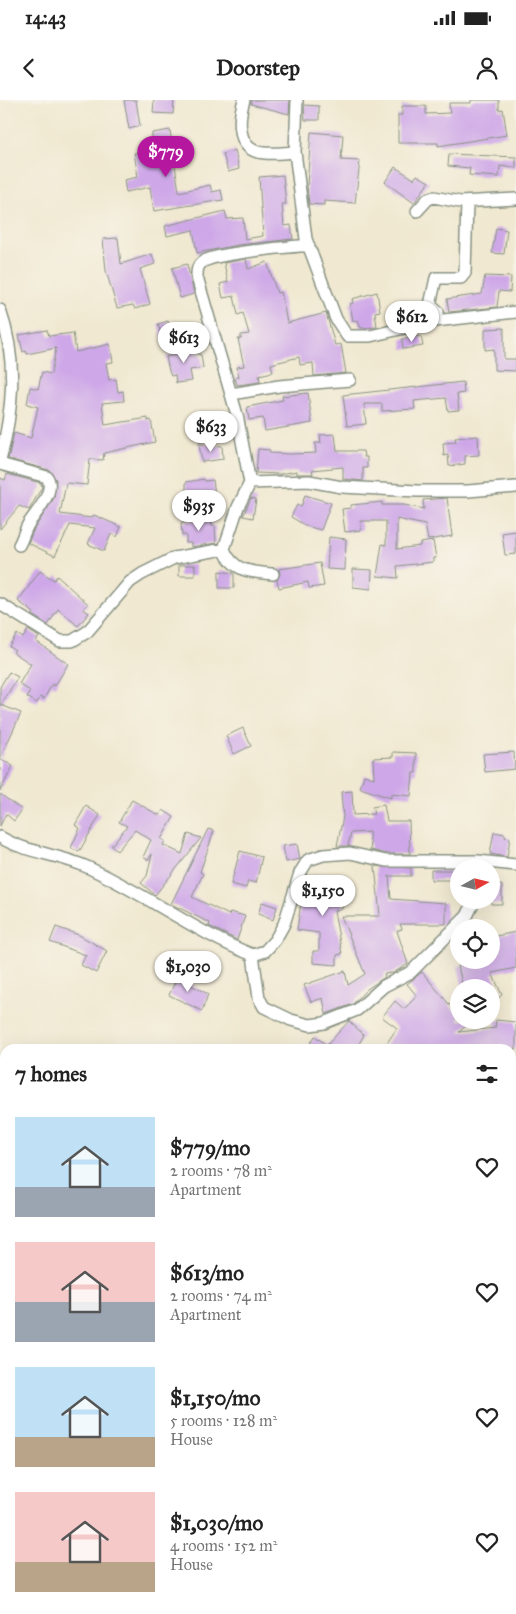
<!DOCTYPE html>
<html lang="en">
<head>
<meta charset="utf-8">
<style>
	body { margin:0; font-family:"IM FELL Great Primer",serif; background:#f6f6f6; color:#222; height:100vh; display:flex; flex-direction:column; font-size:19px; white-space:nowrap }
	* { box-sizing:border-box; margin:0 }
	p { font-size:16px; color:#767676 }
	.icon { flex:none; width:28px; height:28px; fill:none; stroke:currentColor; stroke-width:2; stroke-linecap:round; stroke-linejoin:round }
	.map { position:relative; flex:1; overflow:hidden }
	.details { position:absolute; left:0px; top:944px; width:516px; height:571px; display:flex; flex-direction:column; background:#fff; border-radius:15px 15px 0 0; box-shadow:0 5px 20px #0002 }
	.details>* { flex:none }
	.needle { width:32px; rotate:82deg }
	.tools { position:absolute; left:450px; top:759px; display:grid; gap:10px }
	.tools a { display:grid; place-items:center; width:50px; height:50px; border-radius:50%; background:#fff; box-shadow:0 5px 20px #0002; font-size:25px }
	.price { position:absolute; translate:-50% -42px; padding:0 11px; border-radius:18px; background:#fff; color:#222; font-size:16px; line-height:32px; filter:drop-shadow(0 1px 2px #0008) }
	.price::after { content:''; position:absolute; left:50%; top:30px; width:15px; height:11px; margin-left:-8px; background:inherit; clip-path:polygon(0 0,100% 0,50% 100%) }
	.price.current { background:#b5179e; color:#fff }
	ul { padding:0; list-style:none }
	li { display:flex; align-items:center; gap:15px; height:125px; padding:0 15px }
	li span { display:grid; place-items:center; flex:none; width:140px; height:100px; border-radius:0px; color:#555 }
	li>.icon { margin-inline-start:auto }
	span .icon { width:60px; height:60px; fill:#fffc; stroke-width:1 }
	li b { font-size:21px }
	h2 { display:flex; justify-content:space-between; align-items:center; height:60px; padding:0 15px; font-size:21px }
	.status { display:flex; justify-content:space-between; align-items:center; height:35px; padding:0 25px; background:#fff; direction:ltr }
	.status svg { height:14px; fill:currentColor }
	header { display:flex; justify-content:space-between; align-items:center; height:65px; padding:0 15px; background:#fff; font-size:22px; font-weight:800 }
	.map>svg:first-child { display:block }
</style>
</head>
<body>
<div class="status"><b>14:43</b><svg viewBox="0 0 49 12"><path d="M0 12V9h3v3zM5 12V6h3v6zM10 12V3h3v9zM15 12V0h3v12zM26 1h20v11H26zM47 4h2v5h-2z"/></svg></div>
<header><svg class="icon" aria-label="back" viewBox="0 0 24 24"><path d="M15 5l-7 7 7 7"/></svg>Doorstep<svg class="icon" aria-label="person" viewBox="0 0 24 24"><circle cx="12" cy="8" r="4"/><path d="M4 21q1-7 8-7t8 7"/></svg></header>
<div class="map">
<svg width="516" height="1514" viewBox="0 0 516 1514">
	<rect width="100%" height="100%" fill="#f7f3e8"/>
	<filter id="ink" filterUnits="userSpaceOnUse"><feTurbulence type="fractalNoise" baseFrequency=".02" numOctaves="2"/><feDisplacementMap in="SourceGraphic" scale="10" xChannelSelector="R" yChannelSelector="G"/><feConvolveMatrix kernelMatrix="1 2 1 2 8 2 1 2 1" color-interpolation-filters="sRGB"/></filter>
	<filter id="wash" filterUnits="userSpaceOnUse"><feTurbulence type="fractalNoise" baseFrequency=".0096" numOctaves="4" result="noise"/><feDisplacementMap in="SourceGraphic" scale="20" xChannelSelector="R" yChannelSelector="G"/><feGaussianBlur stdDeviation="1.12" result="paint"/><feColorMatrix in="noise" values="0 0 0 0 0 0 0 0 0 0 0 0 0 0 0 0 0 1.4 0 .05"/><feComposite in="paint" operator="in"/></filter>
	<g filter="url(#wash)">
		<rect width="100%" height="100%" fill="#f0e8d0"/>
		<g id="blocks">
			<!-- building -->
			<path fill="#cea7e8" d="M124 0H136L140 26 129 29Z
				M154 0H174L173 14 153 13Z
				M251 0H290L289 14 251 4Z
				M471 0H499V10L503 9 507 35 438 46V43H398V15H402V6H426V14L450 13 449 3H471Z
				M304 5 319 6V20H305Z
				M170 30 179 92 210 85 212 92 221 90 223 100 154 111 150 87 126 92 124 80 138 77 134 53 145 51 147 63 151 62 152 33Z
				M311 32 343 35 341 60 360 61 355 103 324 101V105L309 104 307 86Z
				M235 50 239 69 228 72 223 54Z
				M449 54 516 57V68L500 66 499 77 469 75 470 68 448 66Z
				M395 67 414 79 417 75 429 82 414 103 385 82Z
				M283 75 286 104H282L284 126 291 125 293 139 238 145 197 153 193 130 167 136 165 126 225 111 227 119 243 118 245 139 263 136 259 77Z
				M496 128 507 130 504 154 492 153Z
				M118 138 121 164 152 154 155 164 140 169 150 204 135 209 133 205 117 208 106 171 103 139Z
				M246 159 248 169 267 162 277 193 281 192 287 223 326 213 335 245 341 244 346 273 314 276 313 263 300 265 299 257 271 264 273 272 259 275 260 282 237 285 235 278 239 277 237 267 244 266 238 239H241V235L249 234 243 213 238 215 234 196 223 198 220 184 228 182 224 163Z
				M187 164 194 194 180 198 172 168Z
				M485 176 511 177 510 192 499 191 497 207 449 212 447 199 482 194Z
				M377 192 380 211 375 212 377 227 362 228 360 227 358 220 353 221 350 204 353 203 352 199Z
				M168 221 172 234 162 237 158 224Z
				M504 228V259H516V271L494 270V249L485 250V229Z
				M47 230 49 236 73 233 76 252 110 244 113 262 106 263 109 280 116 279 118 292 123 291 124 301 102 303 105 325 148 318V321L151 320 155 342 104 353 103 360 90 359 87 385 66 383 60 414 92 418 94 415 121 427 117 437 111 434 104 451 88 444 95 428 70 425 55 456 28 443 34 429 54 398 56 380 49 370 8 359 14 333 31 338 38 307 27 304 30 287 38 289 42 272 51 274 56 248 27 254 26 251 23 252 19 235Z
				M421 236 423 246 403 249 402 239Z
				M195 247 196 253 201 255 203 268 190 270 192 281 176 283 175 275 171 276 169 271 166 257 174 255 173 251Z
				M463 282 464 293 457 294 459 310 448 311 446 298 414 301 415 309 382 311V304H364L366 324 347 326 343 295Z
				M308 293 312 323 265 331 263 318 249 320 247 307 283 300 282 296Z
				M221 330 223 338 199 342 197 333Z
				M335 334 337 351H363L364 357H367V368H363V381L343 379V367L312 370 313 374H297V371L280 374 256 373 258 349 270 350V353L290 354 316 353 315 343H321L320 335Z
				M478 336 479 355 465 356V364L449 366 448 355 444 356 443 343 456 342 455 338Z
				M199 344 222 346 223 359 202 362Z
				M7 374 41 383 42 387 29 410 19 406 0 429V378L5 380Z
				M204 379 205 381 213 380 216 402 186 408V382Z
				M305 395 331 403 321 430 306 426 291 417 297 405 301 407Z
				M251 398 256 399 253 418 243 416Z
				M447 398 452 436 428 440 425 425 397 419V449L420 446V443L433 441 436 458H433V462L397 466 398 478 377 476 382 444 386 445V421H360L362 430 345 432 342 409 351 408V405L382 402V405H404L424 409 423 400Z
				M211 419 212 426H215L216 443 191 447V443H186V435H182L181 423H185V421Z
				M516 431V454L505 455 502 433Z
				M329 437 346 439 345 470 327 469Z
				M320 463 324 486 309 488 308 482 279 488 277 480 280 474 279 469Z
				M179 465H195V476H179Z
				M353 469 372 470 371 489 353 487Z
				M40 471 54 480 57 476 88 504 83 509 89 513 78 526 58 509 48 525 32 515 34 513 18 501Z
				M219 471 234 473V488H219Z
				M28 530 39 537 36 541 68 564 55 586 52 584 44 599 40 597 37 603 27 597 30 591 19 584 31 564 13 552 15 550 9 546 17 534 23 538Z
				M9 572 18 577 1 605 21 613 0 659 13 666 0 691V587Z
				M243 628 251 646 234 654 226 636Z
				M393 652 416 653V673H413L411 696 391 694V698L360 688 364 675 374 678 373 658 393 657Z
				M514 652 515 669 485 672 483 654Z
				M352 691 353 715 374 714 372 707 384 705 387 721H409L410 754H387L371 750 369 732 351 733 348 746H337L343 717 341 692Z
				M0 694 22 710 14 721 6 714 0 726Z
				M132 700 155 713 160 715 163 710 174 717 161 739 165 741 163 745 182 754 188 734 201 738 155 795 141 783 147 776 152 754 148 760 143 757 151 740 135 730 117 751 111 746 127 726 119 722Z
				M86 706 100 715 79 752 71 748 80 728 75 725Z
				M208 729 214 731 200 772 203 774 192 797 229 815 230 812 245 816 237 840 209 826 210 823 171 804Z
				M494 732 505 734V737L510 738 507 757 490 754Z
				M297 744 300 759 286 762 283 746Z
				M240 751 262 757 256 783 248 781 246 788 231 784Z
				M375 766 411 768V776H389L391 799 446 803V824H400L402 829 397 831 408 864 393 873 384 874 385 877 367 889 353 904 326 914 323 898 311 902 304 885 345 871 348 885 365 874 341 816H380Z
				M431 770H459V780H431Z
				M315 775 347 784 342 809 334 811 342 854 337 855V865L313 863V851H319V833L297 830 302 795 309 796Z
				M491 785H502V804H491Z
				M262 802 277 807 273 820 258 814Z
				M56 827 79 835 107 851 96 873 81 865 86 855 50 842Z
				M516 832V868L492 873 502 895 491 904V888H463L458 866 465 865 464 860H491V837Z
				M422 872 459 916V920H473L459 932 495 928 496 920 516 922V949H383L397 928 382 917 395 901 404 909 417 896 407 884Z
				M179 873 191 879 189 884 208 894 202 911 169 895Z
				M349 921 364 935 356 949H307L315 936 327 945Z"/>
		</g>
	</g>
	<g filter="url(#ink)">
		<use href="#blocks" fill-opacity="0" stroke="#889282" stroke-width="1"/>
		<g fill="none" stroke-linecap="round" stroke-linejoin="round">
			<!-- minor casing -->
			<g stroke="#889282" stroke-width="14">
				<path id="minor" d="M244 0C241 10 239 20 241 31 245 60 273 53 295 52
					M297 0 295 52 306 139 336 219 347 236H370L435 221 438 212 430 205 436 178H461L465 173 467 102
					M417 111 428 99 434 97 460 102 516 99
					M0 210C18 261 13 310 0 361
					M435 221 516 212
					M231 294 279 286 350 280
					M0 364 47 377C56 391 37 411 29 423 25 429 23 438 19 445
					M250 383 237 315 197 177C197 170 197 165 204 161 222 152 285 148 308 145
					M224 449C233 472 251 472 273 474
					M0 504 60 541H72L87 532 130 482 142 474 174 458 224 449 238 407 250 383 309 381 342 387 417 391H468L516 387
					M0 737C26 753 59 754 87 767 144 793 195 832 253 855L265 851 275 840 284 824 300 773 308 760 323 755 350 753 386 761H478L516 765
					M253 855 259 898 264 907 291 920 310 925 324 923 357 910 384 886 411 872 467 816 475 800
					M511 1105H516
					M511 1162 516 1161
					M0 1304H5
					M511 1323H516
					M0 1345 5 1350
					M125 1510 130 1514"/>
			</g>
			<!-- minor -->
			<use href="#minor" stroke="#fff" stroke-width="11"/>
		</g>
	</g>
</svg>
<div class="tools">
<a><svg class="needle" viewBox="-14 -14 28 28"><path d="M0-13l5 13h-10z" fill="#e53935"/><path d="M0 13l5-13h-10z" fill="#767676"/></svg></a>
<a><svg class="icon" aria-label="locate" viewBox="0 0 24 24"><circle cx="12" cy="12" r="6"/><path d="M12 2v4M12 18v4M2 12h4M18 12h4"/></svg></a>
<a><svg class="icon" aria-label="layers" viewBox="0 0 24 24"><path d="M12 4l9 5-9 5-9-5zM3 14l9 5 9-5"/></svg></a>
</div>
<b class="price current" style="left:166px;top:78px">$779</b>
<b class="price" style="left:412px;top:243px">$612</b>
<b class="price" style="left:184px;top:264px">$613</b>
<b class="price" style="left:211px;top:353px">$633</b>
<b class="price" style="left:199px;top:432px">$935</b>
<b class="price" style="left:323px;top:817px">$1,150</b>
<b class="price" style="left:188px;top:893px">$1,030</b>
<section class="details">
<h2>7 homes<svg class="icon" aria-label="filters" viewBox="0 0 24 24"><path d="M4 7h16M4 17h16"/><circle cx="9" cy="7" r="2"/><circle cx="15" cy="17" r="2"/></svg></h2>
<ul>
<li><span style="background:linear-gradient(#bfe0f5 70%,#9aa5b1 0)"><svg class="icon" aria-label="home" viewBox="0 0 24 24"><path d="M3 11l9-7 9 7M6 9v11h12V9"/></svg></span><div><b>$779/mo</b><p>2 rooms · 78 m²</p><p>Apartment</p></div><svg class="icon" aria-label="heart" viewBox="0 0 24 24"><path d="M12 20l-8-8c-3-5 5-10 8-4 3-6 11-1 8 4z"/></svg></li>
<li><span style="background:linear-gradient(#f6c9c9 60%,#9aa5b1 0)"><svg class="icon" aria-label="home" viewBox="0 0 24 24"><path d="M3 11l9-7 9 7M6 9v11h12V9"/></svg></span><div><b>$613/mo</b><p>2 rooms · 74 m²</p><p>Apartment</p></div><svg class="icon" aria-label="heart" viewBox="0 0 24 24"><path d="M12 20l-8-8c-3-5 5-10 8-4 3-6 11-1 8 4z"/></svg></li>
<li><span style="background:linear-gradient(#bfe0f5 70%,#b9a48a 0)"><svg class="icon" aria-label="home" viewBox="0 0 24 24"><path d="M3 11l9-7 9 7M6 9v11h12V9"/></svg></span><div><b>$1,150/mo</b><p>5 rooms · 128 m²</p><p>House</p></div><svg class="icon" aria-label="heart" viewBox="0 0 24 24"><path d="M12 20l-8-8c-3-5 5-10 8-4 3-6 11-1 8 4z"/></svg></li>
<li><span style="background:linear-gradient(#f6c9c9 70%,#b9a48a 0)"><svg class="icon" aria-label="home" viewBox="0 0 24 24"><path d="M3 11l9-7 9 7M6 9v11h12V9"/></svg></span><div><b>$1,030/mo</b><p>4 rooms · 152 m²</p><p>House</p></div><svg class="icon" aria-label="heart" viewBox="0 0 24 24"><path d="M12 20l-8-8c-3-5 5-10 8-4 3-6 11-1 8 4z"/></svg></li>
</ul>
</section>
</div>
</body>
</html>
